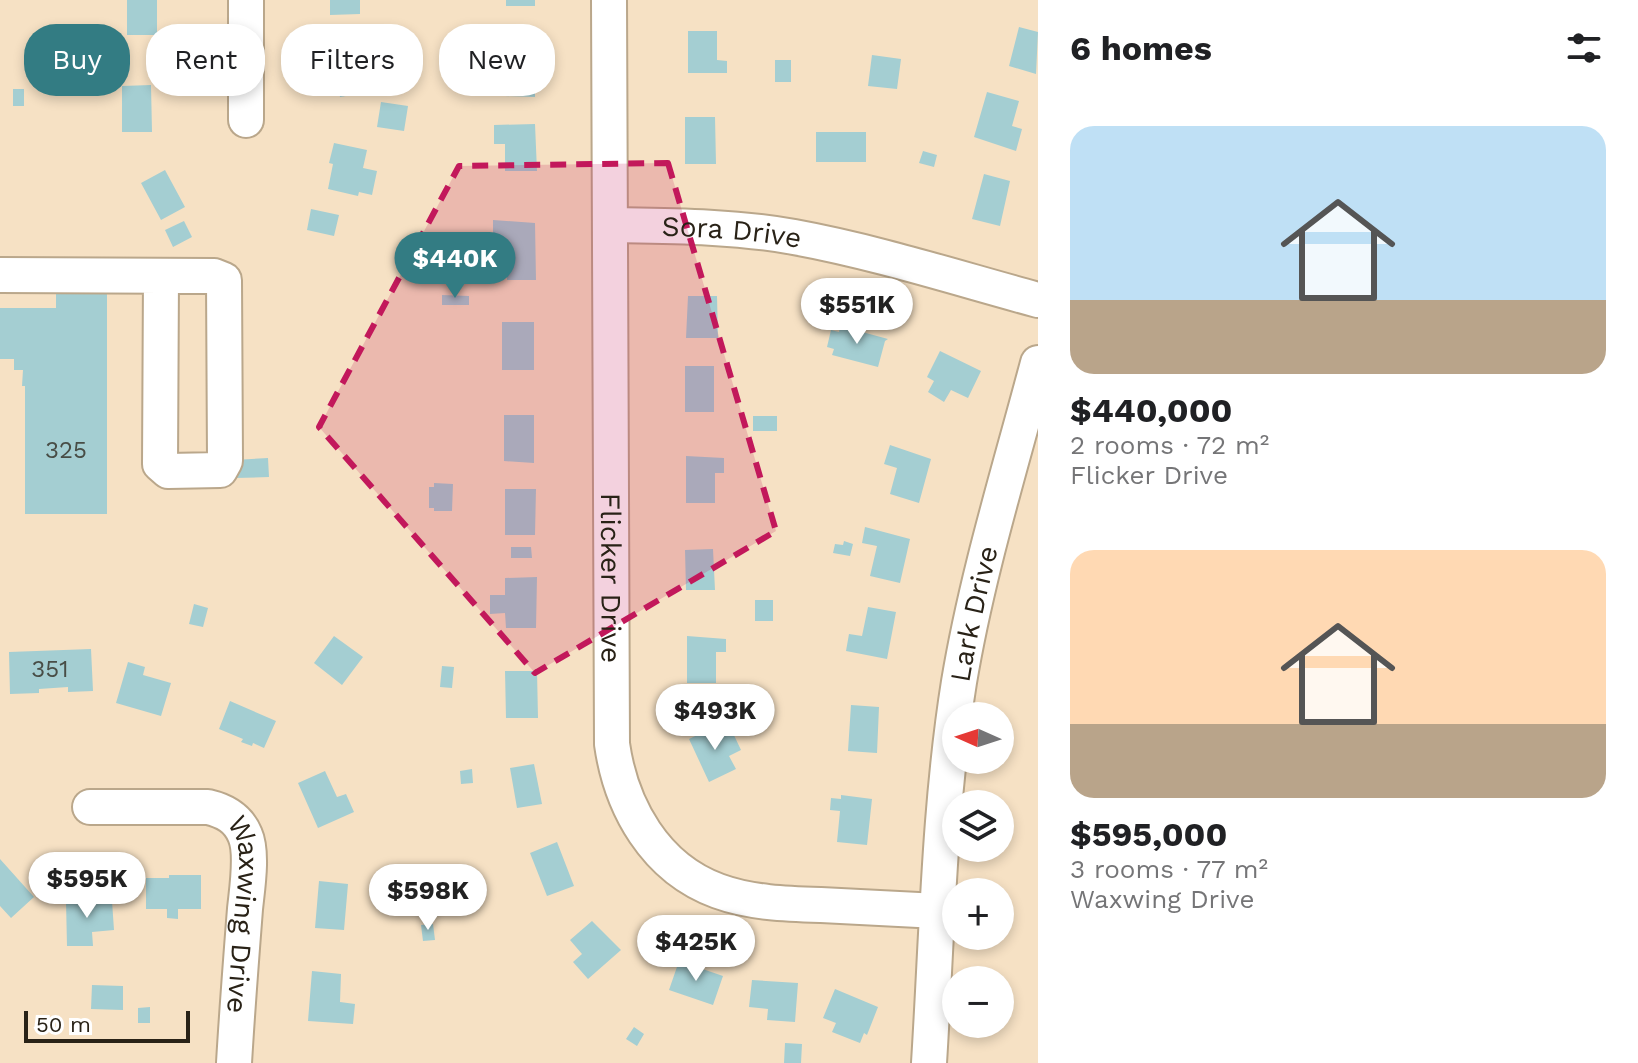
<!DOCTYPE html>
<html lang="en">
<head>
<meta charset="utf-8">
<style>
	body { margin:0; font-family:"Work Sans",sans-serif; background:#f6f6f6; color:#202124; height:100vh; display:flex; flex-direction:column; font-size:30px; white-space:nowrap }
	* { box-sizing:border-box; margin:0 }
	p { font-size:26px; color:#757577 }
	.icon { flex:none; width:44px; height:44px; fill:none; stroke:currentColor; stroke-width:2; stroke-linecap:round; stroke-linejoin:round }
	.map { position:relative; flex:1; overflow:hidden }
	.side { display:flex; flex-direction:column; background:#fff; width:600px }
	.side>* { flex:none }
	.top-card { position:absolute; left:24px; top:24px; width:760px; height:72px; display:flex; gap:16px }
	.needle { width:52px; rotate:273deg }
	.fabs { position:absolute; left:942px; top:702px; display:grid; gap:16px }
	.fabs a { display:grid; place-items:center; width:72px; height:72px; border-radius:50%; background:#fff; box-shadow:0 4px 12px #0003; font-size:40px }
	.scale { position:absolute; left:24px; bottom:20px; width:166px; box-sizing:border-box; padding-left:8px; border:4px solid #292217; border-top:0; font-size:22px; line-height:28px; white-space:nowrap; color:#292217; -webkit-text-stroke:6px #fff; paint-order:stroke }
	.price { position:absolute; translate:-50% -68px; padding:0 18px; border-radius:28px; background:#fff; color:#222; font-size:26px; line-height:52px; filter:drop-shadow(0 2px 4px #0008) }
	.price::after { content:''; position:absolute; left:50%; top:48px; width:24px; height:18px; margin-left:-12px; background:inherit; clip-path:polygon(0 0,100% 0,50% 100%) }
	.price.on { background:#337c83; color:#fff }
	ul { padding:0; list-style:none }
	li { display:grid; align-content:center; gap:16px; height:424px; padding:0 32px }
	li span { display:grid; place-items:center; height:248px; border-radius:24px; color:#555 }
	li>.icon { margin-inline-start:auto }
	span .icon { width:144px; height:144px; fill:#fffc; stroke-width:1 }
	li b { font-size:34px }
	h2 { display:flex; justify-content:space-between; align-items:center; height:96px; padding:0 32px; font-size:34px }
	.chip { padding:0 28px; border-radius:32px; background:#fff; box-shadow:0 4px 12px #0003; font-size:28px; line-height:72px }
	.chip.on { background:#337c83; color:#fff }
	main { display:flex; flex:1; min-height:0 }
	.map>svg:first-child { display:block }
</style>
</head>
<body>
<main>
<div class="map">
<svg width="1038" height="1063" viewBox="0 0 1038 1063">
	<rect width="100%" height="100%" fill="#f6e1c4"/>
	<!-- building -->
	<path fill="#a4ced2" d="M127 0H157V35H127Z
		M330 0H360V14L330 15Z
		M506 0H535V6H506Z
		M462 27H484V50H462Z
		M1019 27 1038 32 1036 74 1009 66Z
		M688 31H717V60L727 61V73H688Z
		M360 45 369 92 340 97 331 51Z
		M505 50H535V97L505 96Z
		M872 55 901 59 897 89 868 86Z
		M775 60H791V82H775Z
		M74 74 97 75V95H74Z
		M151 85 152 132H122V86Z
		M13 89H24V106H13Z
		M987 92 1019 101 1012 126 1022 129 1016 151 974 137Z
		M381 102 408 106 404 131 377 127Z
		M685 117H715L716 164H685Z
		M535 124 537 171H505V144H494V125Z
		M816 132H866V162H816Z
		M334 143 367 150 363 168 377 171 372 195 359 192 358 196 328 189 333 164 329 163Z
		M923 151 937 155 934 167 919 163Z
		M165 170 185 207 161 220 141 183Z
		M984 174 1010 181 1000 226 972 219Z
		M311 209 339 215 334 236 307 230Z
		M493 220 535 223 536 280H507V250H493Z
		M184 221 192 237 173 247 165 230Z
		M56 283H107V514H25V386H22L23 370H14V359H0V308H56Z
		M442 295 469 296V305H442Z
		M688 296H717L718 338H686Z
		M502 322H534V370H502Z
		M840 326 888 339 885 341 878 367 832 355 834 349 827 347 831 330 839 332Z
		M940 351 981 371 968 398 951 390 944 402 928 392 934 381 927 377Z
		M685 366H714V412H685Z
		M504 415H534V463L504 461Z
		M753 416H777V431H753Z
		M890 445 931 459 919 503 890 494 897 468 884 464Z
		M686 456 724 458V473H715V503H686Z
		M268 458 269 477 235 478 234 460Z
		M434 483 453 484 452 511H434V508H429V487H434Z
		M505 489H536L535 535H505Z
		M865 527 910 539 900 583 870 576 877 546 862 543Z
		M844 541 853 544 850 556 833 553 835 544 843 545Z
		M511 547H531L532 558H511Z
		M713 549 715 590H686L685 550Z
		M537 577 536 628H506L505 613 490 614V595H505V578Z
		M755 600H773V621H755Z
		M194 604 208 608 203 627 189 624Z
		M868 607 896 612 887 659 846 651 849 634 862 636Z
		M334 636 363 657 342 685 314 663Z
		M687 636 726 639V652H716V683H687Z
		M91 649 93 691 68 692V687L39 689V693L10 694 9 652Z
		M128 662 145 667 143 675 171 683 161 716 116 703Z
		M442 666 454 667 452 688 440 687Z
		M505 671H537L538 718H506Z
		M230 701 276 721 264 748 253 743 252 746 241 742 243 739 219 729Z
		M851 705 879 707 877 753 848 751Z
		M716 726 721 736 732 731 741 750 729 756 736 769 709 782 689 739Z
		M534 764 542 804 517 808 510 768Z
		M472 769 473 783 461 784 460 771Z
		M325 771 337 797 346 794 354 812 318 828 298 783Z
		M841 795 872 799 867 845 837 842 840 811 830 810 831 798 841 799Z
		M557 842 574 886 547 896 530 853Z
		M0 859 34 897 11 918 0 906Z
		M169 875H201V909H178V919L167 918V909H146V878H169Z
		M319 881 348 884 344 930 315 928Z
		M92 897V902L112 901 114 930 92 932 93 946H67L66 901Z
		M592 921 621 950 588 979 573 962 582 954 570 940Z
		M433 924 435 940 423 941 421 925Z
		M679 961 723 976 713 1005 669 990Z
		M312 971 341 974 340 1002 355 1004 353 1024 308 1021Z
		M752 980 798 983 795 1022 767 1020 768 1009 749 1007Z
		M92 985 123 986V1010L91 1009Z
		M835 989 878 1007 867 1035 864 1033 860 1043 832 1032 836 1023 823 1018Z
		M150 1007V1023H138V1008Z
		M634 1027 644 1034 637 1046 626 1039Z
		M785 1043 802 1044 801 1063H784Z"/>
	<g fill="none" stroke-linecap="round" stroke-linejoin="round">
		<!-- minor casing -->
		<g stroke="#baa78b" stroke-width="38">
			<g id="minor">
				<path d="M246 0V120"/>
				<path id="s1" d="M609 0 612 744C621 807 655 868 718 891 751 903 787 904 821 905 860 907 899 909 938 911"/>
				<path id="s2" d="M610 225C671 226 733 226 794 237 876 252 957 278 1038 300"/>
				<path d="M0 275 214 276 224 280 225 461 220 470 168 471 160 464 161 276"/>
				<path id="s3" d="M90 807H208C225 811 238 818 245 835 253 853 247 889 245 909 241 960 237 1012 234 1063"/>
				<path id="s4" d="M929 1063C937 936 939 807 959 682 977 574 1010 469 1038 363"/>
			</g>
		</g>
		<!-- minor -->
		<use href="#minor" stroke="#fff" stroke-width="34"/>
	</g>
	<!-- marked area -->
	<path fill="#c2185b" fill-opacity="0.2" stroke="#c2185b" stroke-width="6" stroke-dasharray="16 10" stroke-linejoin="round" d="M668 163 776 531 535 673 319 427 459 166Z"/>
	<g text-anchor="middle" stroke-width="6" stroke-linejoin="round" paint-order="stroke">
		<!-- number labels -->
		<g font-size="24" fill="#484d46">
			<text x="66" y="458">325</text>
			<text x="50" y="677">351</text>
		</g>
		<!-- street labels -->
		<g font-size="28" fill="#292217" stroke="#fff">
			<text dy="10" stroke="none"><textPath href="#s2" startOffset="122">Sora Drive</textPath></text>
			<text dy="10" stroke="none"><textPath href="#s1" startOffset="578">Flicker Drive</textPath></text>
			<text dy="10" stroke="none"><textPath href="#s4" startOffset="452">Lark Drive</textPath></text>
			<text dy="10" stroke="none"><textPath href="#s3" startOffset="246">Waxwing Drive</textPath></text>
		</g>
	</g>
</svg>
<div class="fabs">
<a><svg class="needle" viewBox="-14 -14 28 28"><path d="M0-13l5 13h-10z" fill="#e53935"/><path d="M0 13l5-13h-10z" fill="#757577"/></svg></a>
<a><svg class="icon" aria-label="layers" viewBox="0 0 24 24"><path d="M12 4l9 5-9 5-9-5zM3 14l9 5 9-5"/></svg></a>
<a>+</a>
<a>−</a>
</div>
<div class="scale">50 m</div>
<b class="price on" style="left:455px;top:300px">$440K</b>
<b class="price" style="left:857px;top:346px">$551K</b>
<b class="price" style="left:715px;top:752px">$493K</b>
<b class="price" style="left:87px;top:920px">$595K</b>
<b class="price" style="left:428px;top:932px">$598K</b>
<b class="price" style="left:696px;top:983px">$425K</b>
<div class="top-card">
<a class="chip on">Buy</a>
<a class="chip">Rent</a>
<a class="chip">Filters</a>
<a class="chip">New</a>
</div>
</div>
<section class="side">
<h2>6 homes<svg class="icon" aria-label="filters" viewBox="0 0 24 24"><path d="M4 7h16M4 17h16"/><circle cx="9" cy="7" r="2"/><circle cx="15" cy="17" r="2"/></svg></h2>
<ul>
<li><span style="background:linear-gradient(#bfe0f5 70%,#b9a48a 0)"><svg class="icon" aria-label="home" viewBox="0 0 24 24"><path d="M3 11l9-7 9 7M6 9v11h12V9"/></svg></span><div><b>$440,000</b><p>2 rooms · 72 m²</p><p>Flicker Drive</p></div></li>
<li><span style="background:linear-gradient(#ffd9b3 70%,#b9a48a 0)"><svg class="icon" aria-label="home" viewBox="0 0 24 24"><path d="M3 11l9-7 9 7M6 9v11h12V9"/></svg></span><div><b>$595,000</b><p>3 rooms · 77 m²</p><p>Waxwing Drive</p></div></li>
</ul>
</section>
</main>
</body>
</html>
